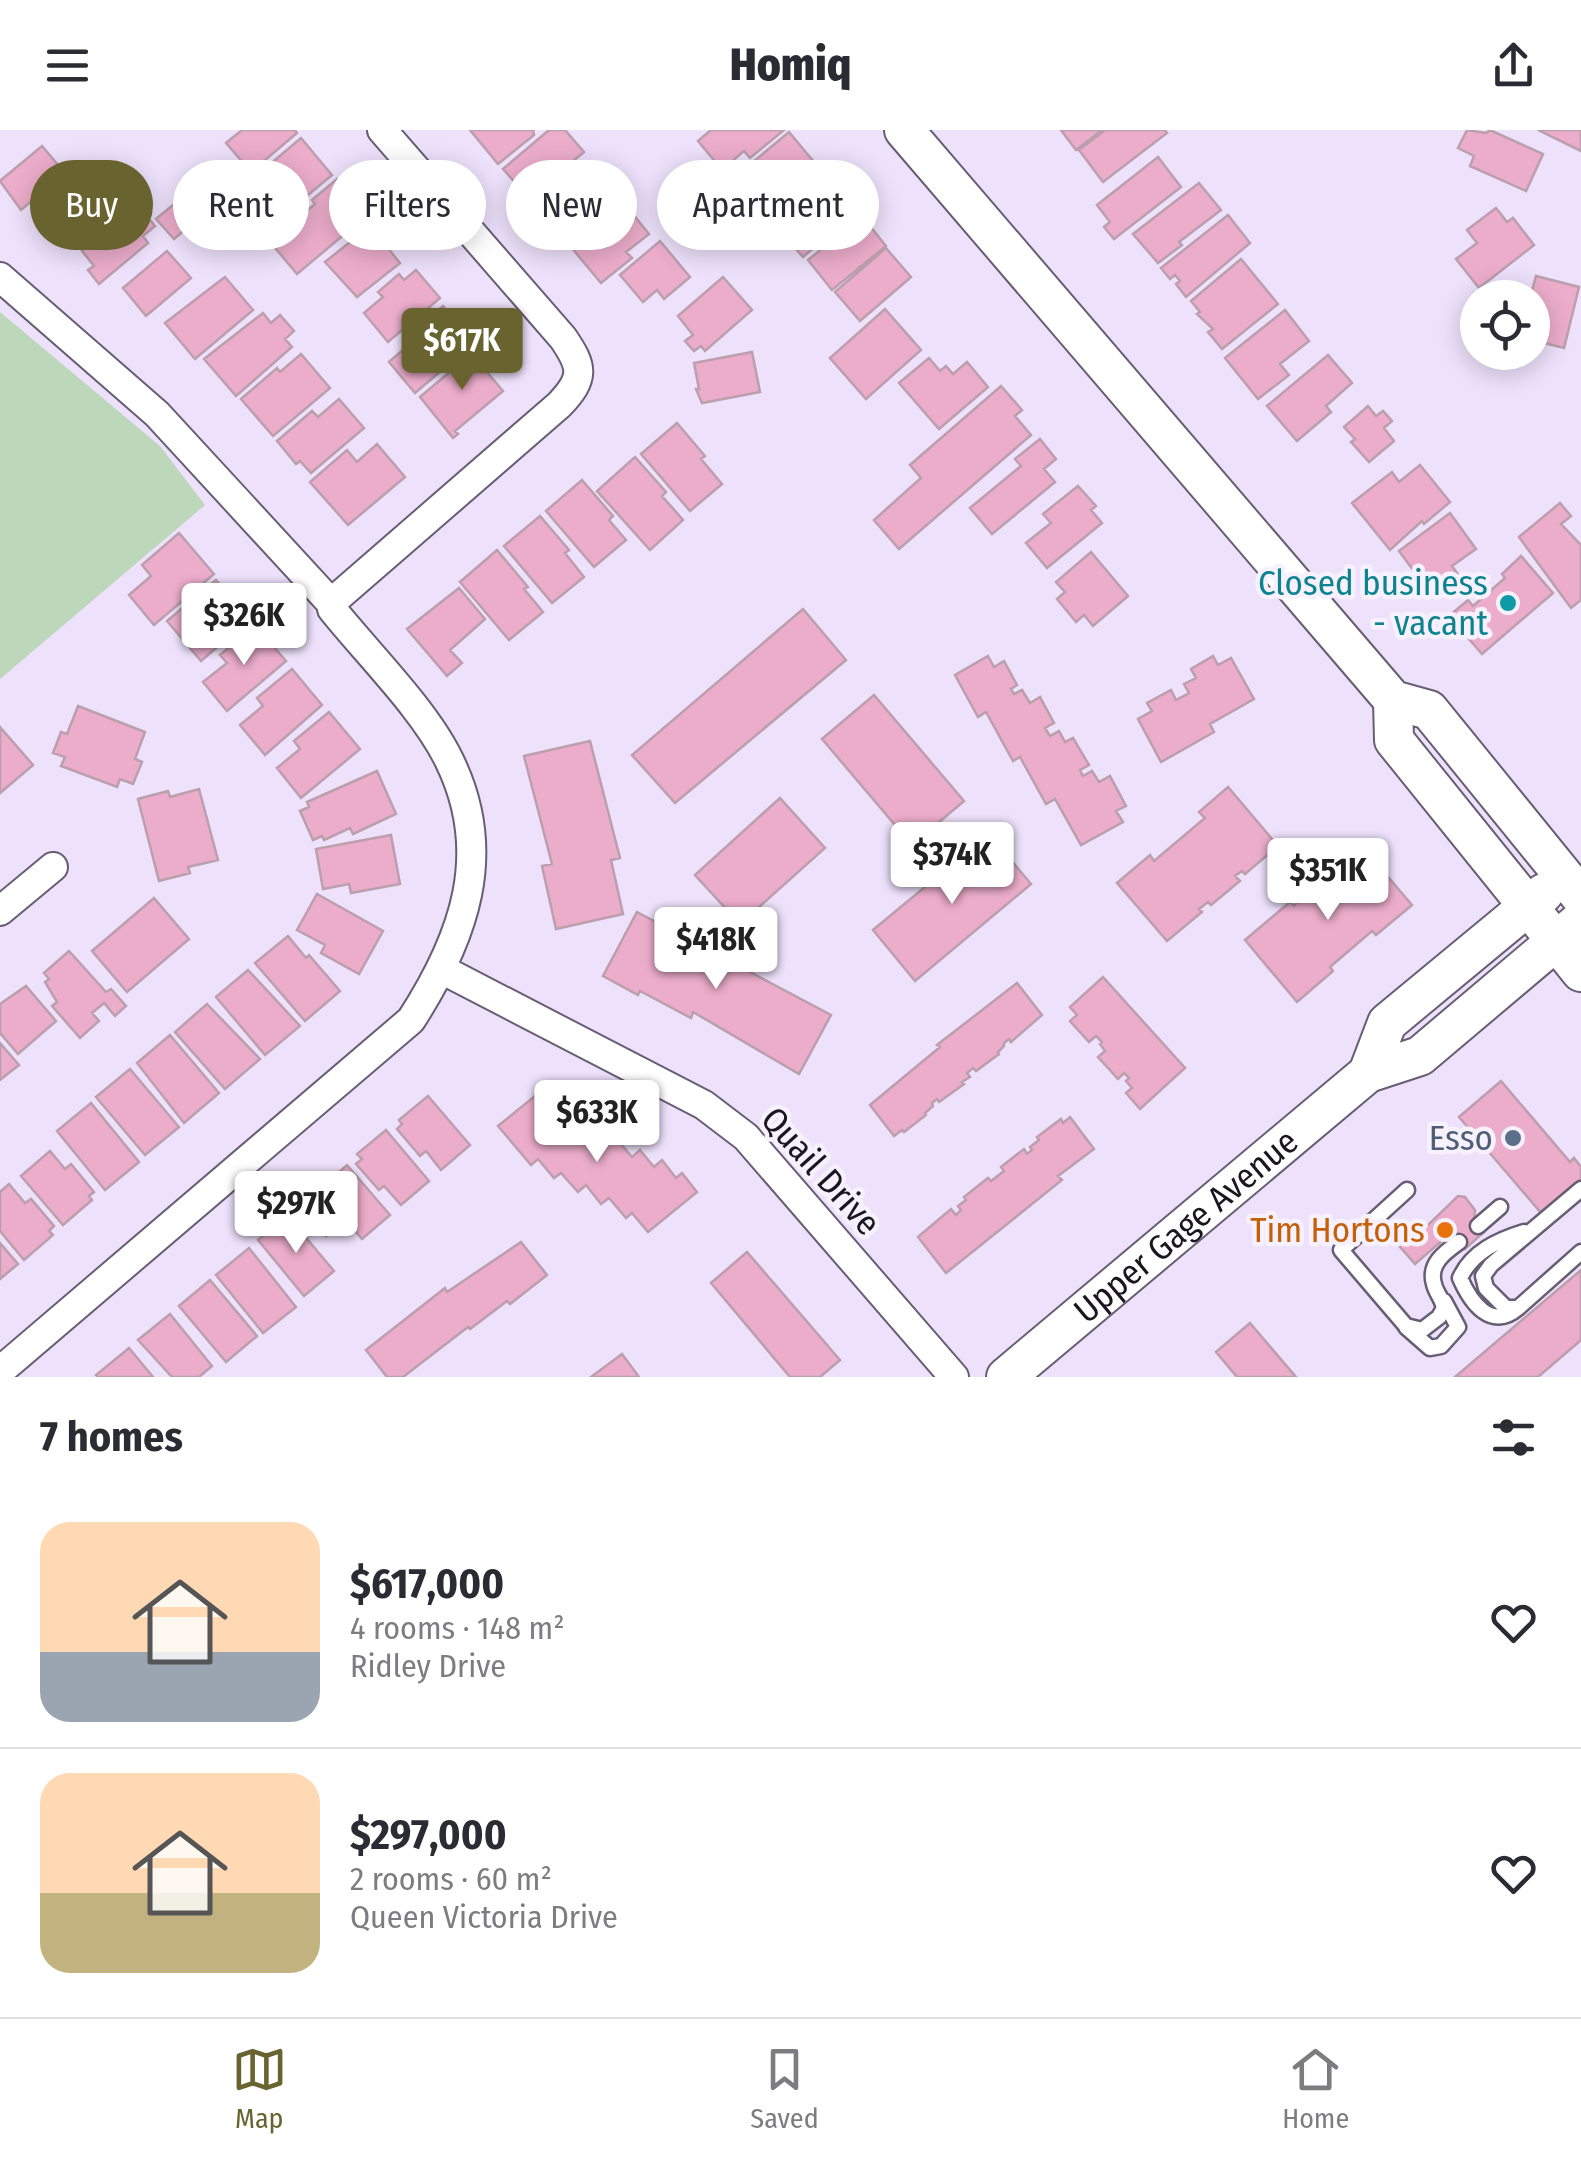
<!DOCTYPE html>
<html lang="en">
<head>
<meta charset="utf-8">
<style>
	body { margin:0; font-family:"Fira Sans Condensed",sans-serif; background:#f7f7f7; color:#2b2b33; height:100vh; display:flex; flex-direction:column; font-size:38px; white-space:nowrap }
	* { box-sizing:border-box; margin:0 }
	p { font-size:32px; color:#7c7c81 }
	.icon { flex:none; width:55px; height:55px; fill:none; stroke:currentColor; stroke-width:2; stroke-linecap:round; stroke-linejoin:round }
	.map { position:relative; height:1247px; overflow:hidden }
	.details { display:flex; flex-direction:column; background:#fff; flex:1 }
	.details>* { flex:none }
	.hud { position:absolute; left:30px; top:30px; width:1000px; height:90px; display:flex; gap:20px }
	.controls { position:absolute; left:1460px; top:150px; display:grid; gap:20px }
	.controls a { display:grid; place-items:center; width:90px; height:90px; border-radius:50%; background:#fff; box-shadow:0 5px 25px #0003; font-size:50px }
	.price { position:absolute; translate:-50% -85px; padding:0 22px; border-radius:10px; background:#fff; color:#222; font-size:32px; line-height:65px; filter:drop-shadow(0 2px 5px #0008) }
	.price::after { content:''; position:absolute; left:50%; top:60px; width:30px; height:22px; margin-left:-15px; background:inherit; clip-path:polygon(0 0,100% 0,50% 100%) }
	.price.active { background:#696330; color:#fff }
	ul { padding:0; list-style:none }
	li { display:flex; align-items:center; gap:30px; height:250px; padding:0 40px }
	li+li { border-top:2px solid #e1e1e2 }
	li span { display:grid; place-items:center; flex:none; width:280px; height:200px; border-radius:30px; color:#555 }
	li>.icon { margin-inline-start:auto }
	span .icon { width:120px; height:120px; fill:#fffc; stroke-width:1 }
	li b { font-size:42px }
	h2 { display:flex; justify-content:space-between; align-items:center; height:120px; padding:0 40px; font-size:42px }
	.tag { padding:0 35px; border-radius:45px; background:#fff; box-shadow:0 5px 25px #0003; font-size:35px; line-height:90px }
	.tag.active { background:#696330; color:#fff }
	header { display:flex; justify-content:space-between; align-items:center; height:130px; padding:0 40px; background:#fff; font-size:45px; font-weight:800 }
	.menu { display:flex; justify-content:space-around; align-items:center; height:140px; border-top:2px solid #e1e1e2; background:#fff; font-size:28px; color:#7c7c81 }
	.menu a { display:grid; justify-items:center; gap:5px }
	.menu .active { color:#696330 }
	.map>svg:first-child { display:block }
</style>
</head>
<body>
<header><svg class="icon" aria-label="menu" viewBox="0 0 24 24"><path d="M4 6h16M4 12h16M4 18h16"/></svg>Homiq<svg class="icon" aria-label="share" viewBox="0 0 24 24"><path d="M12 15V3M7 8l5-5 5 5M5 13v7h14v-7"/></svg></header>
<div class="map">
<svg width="1581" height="1247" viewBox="0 0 1581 1247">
	<rect width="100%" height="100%" fill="#ede1fb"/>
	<!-- green -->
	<path fill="#bcd7ba" d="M0 182 160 316 205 375 0 549Z"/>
	<!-- building -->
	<path fill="#ecadcb" stroke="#bb9fac" stroke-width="2.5" d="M242 0H295L297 3 251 42 226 13Z
		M470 0H533L534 5 498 34Z
		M549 0H565L584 22 561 41 565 46 533 73 503 39Z
		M711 0H784L750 28 744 21 722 40 698 11Z
		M1061 0H1102L1076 20Z
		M1105 0H1165L1167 3 1103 52 1079 20Z
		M1467 0 1486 3 1490 0 1543 24 1526 61 1470 36 1474 26 1458 18Z
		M1538 0H1581V21Z
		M789 2 819 38 771 77 741 42Z
		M301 8 332 45 273 94 246 61 265 45 262 41Z
		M42 16 65 43 21 80 0 51Z
		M1158 27 1181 57 1114 109 1104 97 1110 92 1097 75Z
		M591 34 615 63 594 80 600 87 568 114 537 78Z
		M337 49 365 87 297 144 270 112 315 74 312 70Z
		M84 51 107 78 63 115 40 87Z
		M1199 53 1221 80 1179 112 1182 115 1158 133 1133 104Z
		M832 55 855 83 803 127 779 100Z
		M190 61 207 81 174 109 156 89Z
		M141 68 147 76 142 80 155 96 143 106 148 113 99 154 88 140 94 136 82 121 125 85 129 89 133 86 127 79Z
		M624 73 649 104 626 122 632 128 601 153 571 117Z
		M1496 78 1507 92 1513 88 1534 115 1479 158 1456 129 1477 113 1467 100Z
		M1228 85 1250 113 1186 167 1176 154 1180 151 1175 145 1170 149 1161 138Z
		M862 86 886 116 832 160 808 130Z
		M370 96 400 133 357 167 325 132Z
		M660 111 690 147 664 169 657 160 643 172 620 145Z
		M886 118 911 147 860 191 835 162Z
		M167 121 191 148 146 186 123 158Z
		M1241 129 1278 174 1222 219 1208 202 1213 199 1197 184 1200 182 1191 171Z
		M416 140 440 168 388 212 364 183 383 167 378 162 399 144 404 150Z
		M1536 146 1579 157 1564 218 1532 210 1530 168Z
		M225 147 253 180 195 229 165 193Z
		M723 147 752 180 705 221 701 216 694 221 685 211 693 205 678 186Z
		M443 176 474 213 415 263 389 232 411 213 406 207Z
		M885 179 921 220 866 269 830 228Z
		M1285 180 1309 211 1280 234 1289 245 1258 269 1225 228Z
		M263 183 271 193 280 185 294 201 285 209 292 217 236 266 204 229Z
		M477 219 492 237 487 242 503 261 455 301 458 304 453 308 420 267Z
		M752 222 760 262 702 273 696 259H699L694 233Z
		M301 224 330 258 273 306 241 269 277 238 280 242Z
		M1328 225 1352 253 1326 276 1331 282 1297 311 1267 276Z
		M929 228 940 241 946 236 953 244 967 232 988 257 939 299 899 253Z
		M1001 256 1022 280 1015 286 1031 305 899 419 874 390 921 348 910 335Z
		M339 269 364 298 311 343 300 331 296 334 277 311 312 281 318 287Z
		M1368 276 1376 286 1383 281 1392 291 1384 298 1394 311 1369 332 1351 312 1355 309 1344 297Z
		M677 293 705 326 701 329 722 354 690 381 641 324Z
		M1040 309 1056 329 1044 339 1055 352 992 404 970 378 1021 336 1015 329Z
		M377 314 405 347 348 395 310 352 347 320 357 332Z
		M635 327 666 362 662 366 683 390 650 420 597 361Z
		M1420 335 1450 372 1424 394 1422 391 1390 420 1352 373 1392 342 1399 352Z
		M582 350 613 386 609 390 626 410 594 437 546 381Z
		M1078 356 1096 376 1091 380 1102 393 1047 438 1026 413 1051 393 1043 384Z
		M1560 373 1571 386 1561 394 1581 415V470L1571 478 1519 407Z
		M1450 383 1476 419 1452 436 1460 447 1433 467 1399 421Z
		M540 386 569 420 565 423 584 447 552 473 504 416Z
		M179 403 214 444 154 495 129 465 151 446 142 435Z
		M497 420 528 457 524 459 543 482 509 510 460 452Z
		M1091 422 1128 466 1093 496 1084 485 1076 492 1057 469 1065 462 1056 452Z
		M1521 426 1553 463 1482 524 1449 486 1468 470 1473 476 1505 448 1502 444Z
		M216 450 239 476 231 483 242 496 201 531 167 491Z
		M459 458 485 489 450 520 462 533 447 546 407 499Z
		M803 479 846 530 675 673 632 625Z
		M255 495 286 531 227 581 203 552 227 533 220 525Z
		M988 526 994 537 1004 531 1017 555 1011 559 1014 564 1022 560 1030 573 1040 567 1054 593 1045 598 1050 606 1059 601 1065 612 1073 608 1089 635 1080 640 1083 646 1092 641 1099 652 1110 646 1126 676 1116 681 1123 692 1081 715 1055 669 1046 674 1020 627 1013 631 986 582 978 587 955 545Z
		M1213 526 1218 535 1231 528 1254 569 1210 594 1214 602 1161 632 1138 589 1152 581 1147 573 1171 560 1176 570 1189 563 1184 554 1196 548 1191 539Z
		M292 539 322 575 265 625 240 595 263 576 257 568Z
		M874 565 964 671 912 715 822 609Z
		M78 576 145 602 135 629 142 632 133 654 120 649 117 657 61 636 65 627 53 623 61 602 67 604Z
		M329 582 360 619 301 668 277 638 300 619 294 611Z
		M0 597 33 635 0 663Z
		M590 611 620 728 611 730 623 784 556 799 542 736 552 734 524 626Z
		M377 641 396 684 353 704 350 698 324 710 322 706 313 710 300 681 309 677 307 672Z
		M1228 657 1278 716 1245 744 1242 741 1235 746 1240 751 1211 775 1208 772 1199 779 1202 782 1167 811 1117 753 1150 725 1154 731 1205 688 1199 682Z
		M199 659 218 730 188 737 190 743 159 751 138 669 168 661 170 667Z
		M780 668 825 718 740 794 695 745Z
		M989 704 1031 754 915 851 873 800Z
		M391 705 400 754 351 763 349 754 323 759 316 719Z
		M1360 714 1412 775 1376 805 1372 801 1330 837 1333 841 1297 872 1245 810 1290 772 1294 776 1317 751 1321 756 1331 747 1328 742Z
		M317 764 383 801 359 844 321 823 325 815 297 800Z
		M154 768 189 809 127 862 92 821Z
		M637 782 831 885 799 944 693 882 691 888 640 861 638 865 603 846Z
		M288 806 306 828 309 825 340 861 305 891 255 833Z
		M69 821 106 862 111 859 126 876 115 886 104 873 92 883 99 891 80 908 52 876 57 872 45 852 49 849 44 843Z
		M248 840 300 896 265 925 216 867Z
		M1103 847 1185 938 1140 979 1126 963 1132 958 1126 951 1129 948 1124 943 1118 949 1098 927 1105 921 1100 914 1102 912 1096 906 1089 912 1070 891 1077 885 1070 877Z
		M1017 853 1042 885 1011 912 1009 909 1004 913V916L998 922 999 924 976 941 973 938 967 943 970 947 962 952 964 954 939 972 937 969 932 973 933 976 925 983 926 985 904 1002 902 1000 894 1006 870 975 940 917 937 915Z
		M26 856 56 891 18 924 0 903V874Z
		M207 874 260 929 225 959 175 902Z
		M170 905 219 963 184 993 137 933Z
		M0 913 19 935 0 950Z
		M130 939 179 997 145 1025 96 967Z
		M1501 951 1570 1032 1574 1028 1581 1037V1051L1542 1084 1459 987Z
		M428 966 470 1015 441 1040 426 1021 420 1026 397 999 402 994 399 990Z
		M535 966 558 993 568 985 583 1004 593 997 607 1014 615 1007 632 1027 640 1020 654 1037 662 1030 676 1048 682 1043 697 1062 648 1102 632 1083 626 1088 609 1068 601 1074 586 1055 578 1062 561 1043 554 1048 538 1029 531 1035 498 996Z
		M91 973 139 1032 105 1060 57 1001Z
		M1070 987 1094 1019 1058 1046 1062 1050 946 1143 918 1107 951 1079 956 1085 961 1080 958 1076 966 1070 964 1067 988 1048 991 1051 1004 1041 1001 1037 1024 1019 1027 1024 1032 1020 1030 1017 1039 1010 1037 1007 1061 989 1063 993Z
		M386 1000 429 1051 401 1075 384 1056 379 1060 356 1034 362 1029 357 1024Z
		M50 1021 65 1039 71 1034 94 1062 89 1066 92 1070 63 1095 21 1046Z
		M347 1035 390 1085 362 1109 346 1090 326 1106 303 1079 323 1063 320 1059Z
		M9 1054 25 1073 31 1069 54 1096 49 1101 53 1105 24 1130 0 1101V1062Z
		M1458 1066 1465 1067 1475 1080 1474 1091 1484 1102 1465 1119 1451 1103 1415 1134 1395 1111 1412 1096 1426 1097Z
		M287 1085 334 1141 304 1166 258 1110Z
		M521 1112 547 1145 510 1174 507 1171 470 1199 468 1197 403 1247H387L366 1220 445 1158 447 1162Z
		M0 1113 18 1134 0 1149Z
		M249 1118 296 1177 263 1203 216 1145Z
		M747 1122 840 1230 820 1247H790L711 1153Z
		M1581 1140V1210L1538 1247H1455Z
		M210 1150 257 1206 226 1232 179 1176Z
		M170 1184 212 1236 199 1247H172L138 1210Z
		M1250 1193 1296 1247H1237L1216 1222Z
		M129 1218 153 1247H98L96 1245Z
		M622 1224 639 1247H591Z"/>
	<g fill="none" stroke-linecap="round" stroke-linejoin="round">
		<!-- service casing -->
		<g stroke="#685e74" stroke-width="19">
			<path id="service" d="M1581 1059 1491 1135 1483 1146 1486 1158 1506 1178H1518L1581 1122
				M1407 1060 1341 1120 1406 1196 1422 1200 1439 1187 1444 1178C1442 1168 1436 1163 1434 1154 1428 1134 1445 1122 1459 1112
				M1478 1096 1500 1077
				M1518 1178C1491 1201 1471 1173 1460 1148 1472 1122 1498 1110 1524 1102
				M1406 1197 1430 1218 1441 1216 1458 1197 1444 1171"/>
		</g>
		<!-- minor casing -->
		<g stroke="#685e74" stroke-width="32">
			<path id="minor" d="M0 147 157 284 331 473 332 479C368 524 425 580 449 630 495 723 464 808 411 890L0 1241
				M331 473 559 275C585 248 583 237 563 208L382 0
				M0 781 53 737
				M443 840 704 975 746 1007 954 1247"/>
		</g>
		<!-- secondary casing -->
		<g stroke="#685e74" stroke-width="42">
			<g id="secondary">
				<path d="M904 0 1393 570 1429 580 1581 767"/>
				<path d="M1393 570 1394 610 1581 842"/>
				<path d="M1368 943 1387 893 1544 763"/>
				<path id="s1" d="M1006 1247 1368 943 1420 926 1581 790"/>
			</g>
		</g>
		<!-- service -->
		<use href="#service" stroke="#fff" stroke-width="14"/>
		<!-- minor -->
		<use href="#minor" stroke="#fff" stroke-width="28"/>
		<!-- secondary -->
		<use href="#secondary" stroke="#fff" stroke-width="38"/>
	</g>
	<!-- markers -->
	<circle fill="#0f9aa8" stroke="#f6f1fc" stroke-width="4" cx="1508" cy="473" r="10"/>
	<circle fill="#5c6f8a" stroke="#f6f1fc" stroke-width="4" cx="1513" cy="1008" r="10"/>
	<circle fill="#e8710a" stroke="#f6f1fc" stroke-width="4" cx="1445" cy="1100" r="10"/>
	<g text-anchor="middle" stroke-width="9" stroke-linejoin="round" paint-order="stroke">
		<!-- culture labels -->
		<g font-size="35" fill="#0d838f" stroke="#f6f1fc" text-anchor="end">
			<text x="1488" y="465">Closed business<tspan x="1488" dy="40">- vacant</tspan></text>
		</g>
		<!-- service labels -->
		<g font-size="35" fill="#4e5e75" stroke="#f6f1fc" text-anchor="end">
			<text x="1493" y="1020">Esso</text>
		</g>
		<!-- street labels -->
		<g font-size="35" fill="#1a161f" stroke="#f6f1fc">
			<text transform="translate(821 1041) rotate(48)" y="12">Quail Drive</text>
			<text dy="12" stroke="none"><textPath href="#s1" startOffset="235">Upper Gage Avenue</textPath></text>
		</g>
		<!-- food labels -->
		<g font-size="35" fill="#c56008" stroke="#f6f1fc" text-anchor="end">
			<text x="1425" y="1112">Tim Hortons</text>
		</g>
	</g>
</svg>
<div class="controls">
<a><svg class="icon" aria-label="locate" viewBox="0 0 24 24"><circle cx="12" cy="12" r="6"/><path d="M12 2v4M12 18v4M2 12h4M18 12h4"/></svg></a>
</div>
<b class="price active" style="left:462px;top:263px">$617K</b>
<b class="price" style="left:244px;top:538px">$326K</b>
<b class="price" style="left:952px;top:777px">$374K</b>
<b class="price" style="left:1328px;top:793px">$351K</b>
<b class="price" style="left:716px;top:862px">$418K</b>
<b class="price" style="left:597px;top:1035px">$633K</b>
<b class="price" style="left:296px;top:1126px">$297K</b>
<div class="hud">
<a class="tag active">Buy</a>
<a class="tag">Rent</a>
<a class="tag">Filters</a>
<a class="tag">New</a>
<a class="tag">Apartment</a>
</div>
</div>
<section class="details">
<h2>7 homes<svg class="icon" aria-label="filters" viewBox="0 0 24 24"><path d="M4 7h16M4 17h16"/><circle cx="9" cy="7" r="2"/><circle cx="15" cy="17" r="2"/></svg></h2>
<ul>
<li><span style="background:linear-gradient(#ffd9b3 65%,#9aa5b1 0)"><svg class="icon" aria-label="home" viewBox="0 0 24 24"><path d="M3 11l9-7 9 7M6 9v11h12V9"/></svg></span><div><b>$617,000</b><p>4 rooms · 148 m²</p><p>Ridley Drive</p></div><svg class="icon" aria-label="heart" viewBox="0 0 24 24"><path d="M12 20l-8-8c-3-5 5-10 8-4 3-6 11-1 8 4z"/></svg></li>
<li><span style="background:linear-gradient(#ffd9b3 60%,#c2b280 0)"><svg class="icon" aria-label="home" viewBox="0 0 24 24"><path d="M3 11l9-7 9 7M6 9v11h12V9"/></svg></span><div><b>$297,000</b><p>2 rooms · 60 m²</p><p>Queen Victoria Drive</p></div><svg class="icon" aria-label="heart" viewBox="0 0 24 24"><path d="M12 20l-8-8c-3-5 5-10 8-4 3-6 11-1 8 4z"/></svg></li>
</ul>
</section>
<nav class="menu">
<a class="active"><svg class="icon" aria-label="map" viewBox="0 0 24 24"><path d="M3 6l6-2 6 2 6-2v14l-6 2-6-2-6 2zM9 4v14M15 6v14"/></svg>Map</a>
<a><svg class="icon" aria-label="saved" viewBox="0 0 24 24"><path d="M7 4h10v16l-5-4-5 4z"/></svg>Saved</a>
<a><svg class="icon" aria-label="home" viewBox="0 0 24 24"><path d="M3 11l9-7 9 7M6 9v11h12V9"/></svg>Home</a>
</nav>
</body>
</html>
